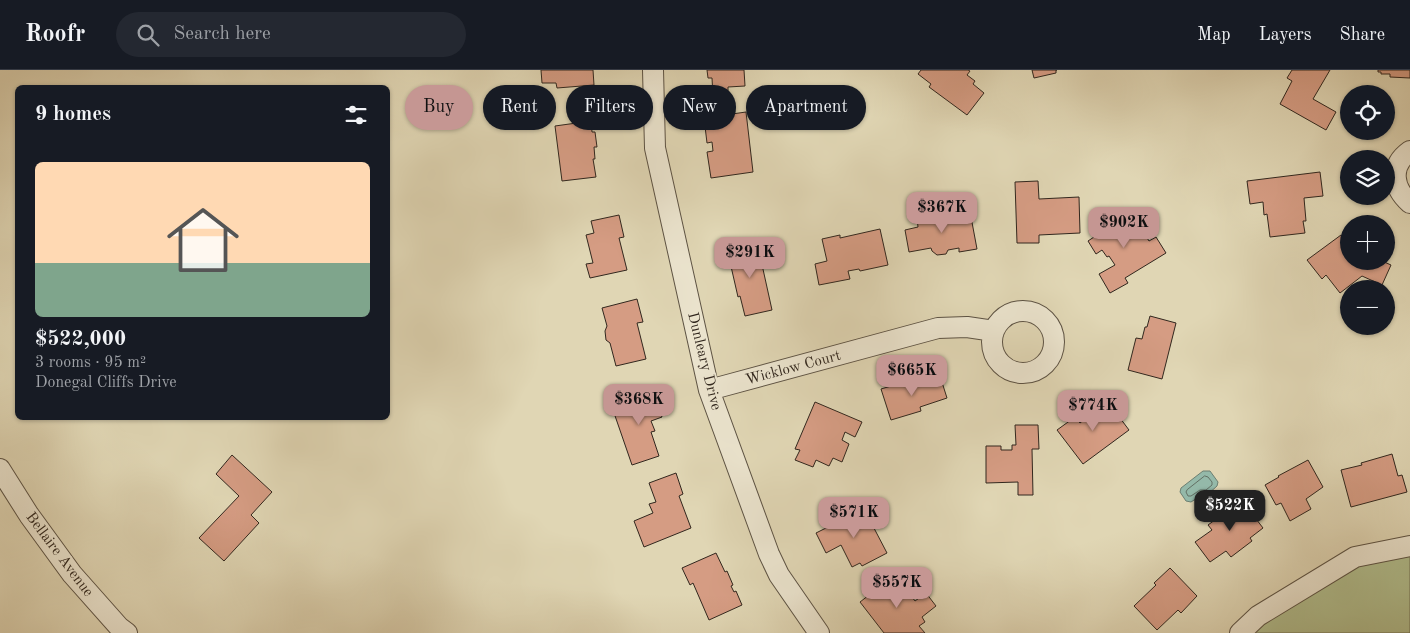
<!DOCTYPE html>
<html lang="en">
<head>
<meta charset="utf-8">
<style>
	body { margin:0; font-family:"Old Standard TT",serif; background:#242831; color:#f1f3f6; height:100vh; display:flex; flex-direction:column; font-size:19px; white-space:nowrap }
	* { box-sizing:border-box; margin:0 }
	p { font-size:16px; color:#9ea1a6 }
	.icon { flex:none; width:28px; height:28px; fill:none; stroke:currentColor; stroke-width:2; stroke-linecap:round; stroke-linejoin:round }
	.map { position:relative; flex:1; overflow:hidden }
	.details { position:absolute; left:15px; top:15px; width:375px; height:335px; display:flex; flex-direction:column; background:#171b24; border-radius:8px; box-shadow:0 1px 4px #0004 }
	.details>* { flex:none }
	.banner { position:absolute; left:405px; top:15px; width:475px; height:45px; display:flex; gap:10px }
	.buttons { position:absolute; left:1340px; top:15px; display:grid; gap:10px }
	.buttons a { display:grid; place-items:center; width:55px; height:55px; border-radius:50%; background:#171b24; box-shadow:0 1px 4px #0004; font-size:25px }
	.price { position:absolute; translate:-50% -42px; padding:0 11px; border-radius:10px; background:#c59692; color:#111; font-size:16px; line-height:32px; filter:drop-shadow(0 1px 2px #0008) }
	.price::after { content:''; position:absolute; left:50%; top:30px; width:15px; height:11px; margin-left:-8px; background:inherit; clip-path:polygon(0 0,100% 0,50% 100%) }
	.price.selected { background:#222; color:#fff }
	ul { padding:0; list-style:none }
	li { display:grid; align-content:center; gap:10px; height:265px; padding:0 20px }
	li+li { border-top:1px solid #363941 }
	li span { display:grid; place-items:center; height:155px; border-radius:8px; color:#555 }
	li>.icon { margin-inline-start:auto }
	span .icon { width:90px; height:90px; fill:#fffc; stroke-width:1 }
	li b { font-size:21px }
	h2 { display:flex; justify-content:space-between; align-items:center; height:60px; padding:0 20px; font-size:21px }
	.chip { padding:0 18px; border-radius:22px; background:#171b24; box-shadow:0 1px 4px #0004; font-size:18px; line-height:45px }
	.chip.selected { background:#c59692; color:#111 }
	header { display:flex; align-items:center; gap:30px; box-sizing:border-box; height:70px; padding:0 25px; background:#171b24; border-bottom:1px solid #363941 }
	header strong { font-size:24px }
	nav { display:flex; gap:28px; margin-inline-start:auto; font-size:18px }
	.search { width:350px; height:45px; background:#242831; display:flex; align-items:center; gap:12px; box-sizing:border-box; padding:0 18px; border-radius:28px; color:#9ea1a6; font-size:19px }
	.map>svg:first-child { display:block }
</style>
</head>
<body>
<header>
<strong>Roofr</strong>
<div class="search"><svg class="icon" aria-label="search" viewBox="0 0 24 24"><circle cx="10" cy="10" r="6"/><path d="M15 15l6 6"/></svg>Search here</div>
<nav><a>Map</a><a>Layers</a><a>Share</a></nav>
</header>
<div class="map">
<svg width="1410" height="563" viewBox="0 0 1410 563">
	<rect width="100%" height="100%" fill="#e0d6b4"/>
	<filter id="stains"><feTurbulence type="fractalNoise" baseFrequency=".004" numOctaves="4"/><feColorMatrix values="0 0 0 0 .2 0 0 0 0 .09 0 0 0 0 .02 0 0 0 .5 -.17"/></filter>
	<radialGradient id="worn" r=".72"><stop offset=".6" stop-color="#630" stop-opacity="0"/><stop offset="1" stop-color="#630" stop-opacity=".3"/></radialGradient>
	<!-- green -->
	<path fill="#b1be8e" stroke="#717256" d="M1410 478V563H1240L1355 487Z"/>
	<!-- water -->
	<path fill="#94b9a9" stroke="#6c7f71" d="M1203 401H1210L1218 412 1217 416 1207 425H1202L1191 432 1186 431 1180 422 1181 418Z"/>
	<g fill="none" stroke-linecap="round" stroke-linejoin="round">
		<!-- shore -->
		<path stroke="#627064" stroke-width="1" d="M1205 406 1208 407 1212 412V415L1206 420H1200L1191 426H1188L1186 422 1187 420Z"/>
	</g>
	<!-- building -->
	<path fill="#d59c83" stroke="#31271e" d="M541 0H593L594 15 557 18 556 13H542Z
		M707 0H744L745 16 728 17V25L713 26 712 8H708Z
		M921 0H968L970 1 967 5 975 11 973 14 984 23 967 45 929 17 931 14 918 4Z
		M1032 0H1057H1056V3L1034 8Z
		M1292 0H1330L1313 29 1336 42 1326 60 1280 34 1292 11 1287 8Z
		M1378 0H1410V8L1390 7V4H1381V2H1378Z
		M746 42 753 102 711 108 707 82 713 81 712 72 707 73 704 48Z
		M591 51 592 62H595L597 77H594L595 89H593L596 107 562 111 555 56Z
		M1320 102 1323 126 1304 128 1306 151H1303L1305 163 1270 167 1267 144 1264 145 1263 132 1250 134 1247 111Z
		M1038 111 1039 129 1079 127 1080 163 1039 165V173H1017L1015 112Z
		M1129 139 1149 171 1156 167 1166 183 1125 208 1128 213 1110 223 1099 204 1115 195 1109 186 1107 187 1102 180 1096 184 1088 171 1097 165 1094 160Z
		M958 140 960 149 971 147 977 179 959 182V178L948 180 946 184 937 185 932 181 931 178 909 182 905 160 918 157 917 148 930 146V144Z
		M619 145 624 167 619 168 627 200 590 208 586 194 593 193 586 165 594 163 591 151Z
		M880 159 888 195 860 201 859 199 848 201 850 209 819 215 815 194 827 191 822 169 840 165V168Z
		M1341 165 1349 175V191H1366L1368 194 1369 191H1382L1391 195 1382 215 1362 206 1340 223 1326 205 1322 209 1307 190Z
		M757 172 772 240 745 246 740 226 738 227 730 192H733L730 178Z
		M637 229 643 252 637 253 646 289 616 296 610 273 606 270 605 261 607 256 602 238Z
		M1150 246 1176 253 1162 309 1128 300 1136 268 1142 269 1145 257H1147Z
		M940 306 947 328 920 337 921 341 891 350 881 319 911 310 913 317 918 316 917 313Z
		M652 318 662 347 651 351 655 361 651 362 659 386 632 395 613 340 635 332 633 324Z
		M815 332 862 352 855 367 845 362 842 370 849 374 842 392 833 388 829 396 816 390 813 397 795 390 800 380 795 379Z
		M1108 332 1129 360 1083 394 1057 360 1075 347 1080 353 1086 348 1084 345 1095 337 1098 341Z
		M1015 355H1038L1039 379H1032L1033 425H1018V412L986 413V376H1001V380H1012V375H1016Z
		M1392 384 1398 406 1402 405 1407 422 1351 437 1341 400 1362 395 1361 393Z
		M232 385 272 422 251 445 259 453 224 491 199 468 239 426 216 404Z
		M1308 390 1323 417 1306 429 1311 439 1290 451 1281 433 1276 435 1265 415 1279 407 1278 406Z
		M676 403 683 424 679 426 691 458 644 477 634 451 653 443 649 434 656 432 649 413Z
		M1240 428 1263 458 1250 468 1252 471 1231 487 1226 481 1210 492 1195 472 1212 460 1208 455 1227 441 1226 439Z
		M864 439 887 483 862 496 860 493 852 497 841 475 826 483 816 463Z
		M716 483 725 502 727 501 733 515 731 516 734 522 736 521 742 535 709 550 693 513 690 515 682 498Z
		M1170 498 1197 526 1181 543 1178 540 1157 560 1134 536 1156 515 1154 513Z
		M891 508 900 519 904 516 915 531 926 523 936 536 922 547 925 552 919 556 925 563H884L860 532Z"/>
	<g fill="none" stroke-linecap="round" stroke-linejoin="round">
		<!-- street casing -->
		<g stroke="#5d5344" stroke-width="22">
			<path id="street" d="M653 0 655 78 709 320 769 484 779 505 819 563
				M1410 81C1389 96 1393 118 1410 133
				M992 272a31 31 0 1 1 62 0a31 31 0 1 1-62 0Z
				M709 320 938 258 967 257 994 261
				M0 399 29 445 72 504 119 557 127 563
				M1240 563 1258 546 1355 487 1410 476"/>
		</g>
		<!-- street -->
		<use href="#street" stroke="#ebe4ce" stroke-width="20"/>
	</g>
	<g text-anchor="middle" stroke-width="4" stroke-linejoin="round" paint-order="stroke">
		<!-- street labels -->
		<g font-size="15" fill="#31271e" stroke="#ebe4ce">
			<text transform="translate(705 291) rotate(76)" y="5">Dunleary Drive</text>
			<text transform="translate(793 297) rotate(-15)" y="5">Wicklow Court</text>
			<text transform="translate(60 484) rotate(53)" y="5">Bellaire Avenue</text>
		</g>
	</g>
	<rect width="100%" height="100%" filter="url(#stains)"/>
	<rect width="100%" height="100%" fill="url(#worn)"/>
</svg>
<div class="buttons">
<a><svg class="icon" aria-label="locate" viewBox="0 0 24 24"><circle cx="12" cy="12" r="6"/><path d="M12 2v4M12 18v4M2 12h4M18 12h4"/></svg></a>
<a><svg class="icon" aria-label="layers" viewBox="0 0 24 24"><path d="M12 4l9 5-9 5-9-5zM3 14l9 5 9-5"/></svg></a>
<a>+</a>
<a>−</a>
</div>
<b class="price" style="left:942px;top:164px">$367K</b>
<b class="price" style="left:1124px;top:179px">$902K</b>
<b class="price" style="left:750px;top:209px">$291K</b>
<b class="price" style="left:912px;top:327px">$665K</b>
<b class="price" style="left:639px;top:356px">$368K</b>
<b class="price" style="left:1093px;top:362px">$774K</b>
<b class="price selected" style="left:1230px;top:462px">$522K</b>
<b class="price" style="left:854px;top:469px">$571K</b>
<b class="price" style="left:897px;top:539px">$557K</b>
<div class="banner">
<a class="chip selected">Buy</a>
<a class="chip">Rent</a>
<a class="chip">Filters</a>
<a class="chip">New</a>
<a class="chip">Apartment</a>
</div>
<section class="details">
<h2>9 homes<svg class="icon" aria-label="filters" viewBox="0 0 24 24"><path d="M4 7h16M4 17h16"/><circle cx="9" cy="7" r="2"/><circle cx="15" cy="17" r="2"/></svg></h2>
<ul>
<li><span style="background:linear-gradient(#ffd9b3 65%,#7fa58c 0)"><svg class="icon" aria-label="home" viewBox="0 0 24 24"><path d="M3 11l9-7 9 7M6 9v11h12V9"/></svg></span><div><b>$522,000</b><p>3 rooms · 95 m²</p><p>Donegal Cliffs Drive</p></div></li>
</ul>
</section>
</div>
</body>
</html>
